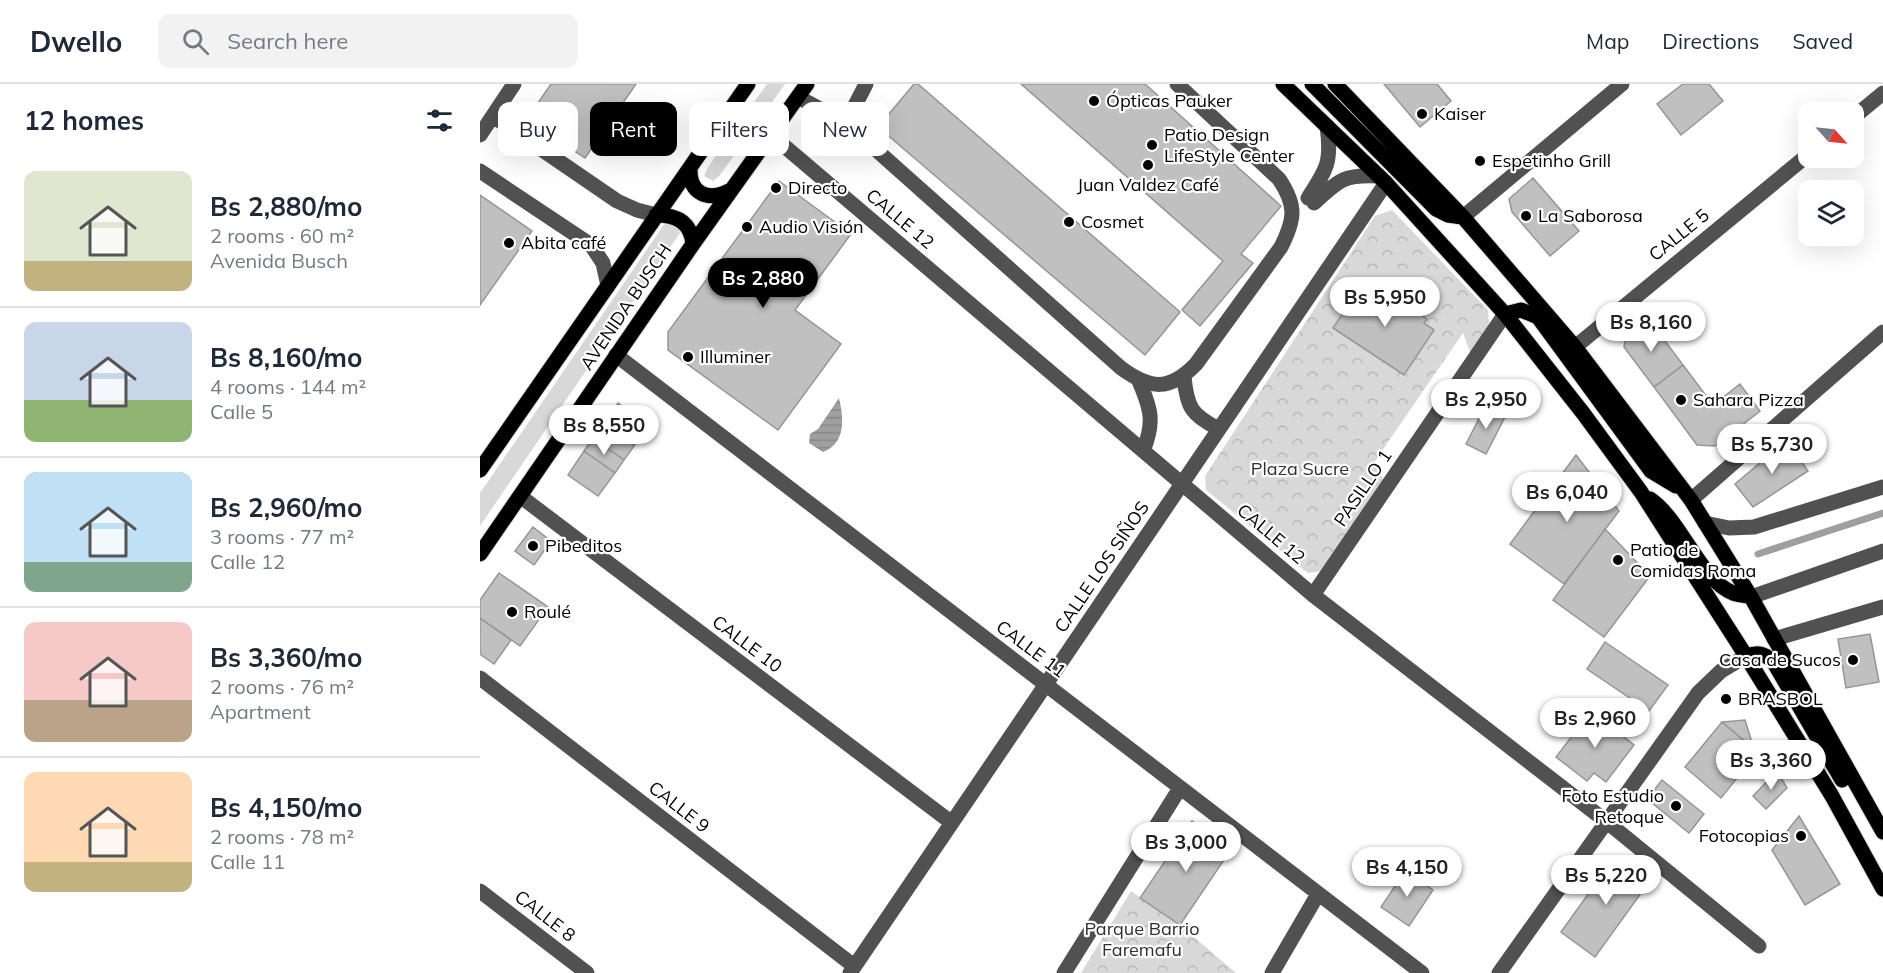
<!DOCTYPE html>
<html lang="en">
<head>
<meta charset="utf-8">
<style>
	body { margin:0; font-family:Mulish,sans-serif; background:#f2f2f3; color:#1f2937; height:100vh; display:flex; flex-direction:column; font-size:22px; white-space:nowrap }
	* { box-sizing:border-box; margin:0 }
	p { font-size:20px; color:#747a83 }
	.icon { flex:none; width:33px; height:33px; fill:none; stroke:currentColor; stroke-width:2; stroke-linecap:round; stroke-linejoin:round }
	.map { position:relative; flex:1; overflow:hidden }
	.drawer { display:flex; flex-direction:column; background:#fff; width:480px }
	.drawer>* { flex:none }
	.guide { position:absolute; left:18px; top:18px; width:570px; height:54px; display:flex; gap:12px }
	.needle { width:39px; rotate:117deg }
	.controls { position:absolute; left:1318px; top:18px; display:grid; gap:12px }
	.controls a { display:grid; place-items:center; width:66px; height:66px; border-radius:12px; background:#fff; box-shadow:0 6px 24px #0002; font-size:30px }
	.price { position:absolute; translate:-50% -51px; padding:0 14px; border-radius:21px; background:#fff; color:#222; font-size:20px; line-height:39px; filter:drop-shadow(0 2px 3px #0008) }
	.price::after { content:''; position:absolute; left:50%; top:36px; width:18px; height:14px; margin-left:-9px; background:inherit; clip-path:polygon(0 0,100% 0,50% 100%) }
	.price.on { background:#000; color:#fff }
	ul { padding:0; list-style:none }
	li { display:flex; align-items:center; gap:18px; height:150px; padding:0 24px }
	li+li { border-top:2px solid #e0e1e3 }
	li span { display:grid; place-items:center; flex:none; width:168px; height:120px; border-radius:12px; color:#555 }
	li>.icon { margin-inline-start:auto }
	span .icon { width:72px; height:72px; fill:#fffc; stroke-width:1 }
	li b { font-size:26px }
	h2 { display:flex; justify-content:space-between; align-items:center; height:72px; padding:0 24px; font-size:26px }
	.tag { padding:0 21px; border-radius:12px; background:#fff; box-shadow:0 6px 24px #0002; font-size:21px; line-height:54px }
	.tag.on { background:#000; color:#fff }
	header { display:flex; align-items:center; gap:36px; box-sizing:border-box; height:84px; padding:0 30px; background:#fff; border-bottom:2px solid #e0e1e3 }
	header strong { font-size:28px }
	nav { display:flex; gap:33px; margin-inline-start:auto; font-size:21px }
	.search { width:420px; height:54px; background:#f2f2f3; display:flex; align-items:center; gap:15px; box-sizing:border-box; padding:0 21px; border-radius:12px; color:#747a83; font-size:22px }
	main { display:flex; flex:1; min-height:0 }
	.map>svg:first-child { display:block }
</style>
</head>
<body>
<header>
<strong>Dwello</strong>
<div class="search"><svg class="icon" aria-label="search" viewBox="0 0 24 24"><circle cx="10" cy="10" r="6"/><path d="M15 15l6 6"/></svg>Search here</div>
<nav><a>Map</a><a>Directions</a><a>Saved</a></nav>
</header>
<main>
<section class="drawer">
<h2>12 homes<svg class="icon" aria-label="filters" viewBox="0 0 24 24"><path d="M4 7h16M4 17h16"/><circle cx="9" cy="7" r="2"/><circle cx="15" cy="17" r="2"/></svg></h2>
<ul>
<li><span style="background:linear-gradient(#dfe7d0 75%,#c2b280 0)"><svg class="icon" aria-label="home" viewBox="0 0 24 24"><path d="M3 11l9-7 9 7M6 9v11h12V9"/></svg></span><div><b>Bs 2,880/mo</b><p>2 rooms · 60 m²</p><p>Avenida Busch</p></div></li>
<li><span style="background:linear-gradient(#c9d6e8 65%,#8fb573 0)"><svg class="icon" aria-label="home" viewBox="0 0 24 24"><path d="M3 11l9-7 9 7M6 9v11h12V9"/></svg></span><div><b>Bs 8,160/mo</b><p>4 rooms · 144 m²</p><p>Calle 5</p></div></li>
<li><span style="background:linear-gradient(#bfe0f5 75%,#7fa58c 0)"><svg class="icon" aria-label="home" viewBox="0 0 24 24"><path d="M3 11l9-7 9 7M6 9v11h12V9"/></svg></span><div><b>Bs 2,960/mo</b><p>3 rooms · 77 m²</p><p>Calle 12</p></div></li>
<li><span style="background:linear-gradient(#f6c9c9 65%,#b9a48a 0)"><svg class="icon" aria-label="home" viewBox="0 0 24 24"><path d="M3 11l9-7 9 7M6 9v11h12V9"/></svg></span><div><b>Bs 3,360/mo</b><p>2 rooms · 76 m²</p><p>Apartment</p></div></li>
<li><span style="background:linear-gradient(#ffd9b3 75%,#c2b280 0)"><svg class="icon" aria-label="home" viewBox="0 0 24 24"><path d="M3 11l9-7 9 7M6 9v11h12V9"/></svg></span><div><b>Bs 4,150/mo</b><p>2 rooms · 78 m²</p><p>Calle 11</p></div></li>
</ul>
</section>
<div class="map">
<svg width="1403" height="889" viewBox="0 0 1403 889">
	<defs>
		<pattern id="park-crowns" width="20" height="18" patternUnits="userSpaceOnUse" patternTransform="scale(1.5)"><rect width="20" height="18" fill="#d8d8d8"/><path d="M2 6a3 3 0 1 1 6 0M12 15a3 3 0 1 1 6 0" fill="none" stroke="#b8b8b8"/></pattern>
		<pattern id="water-rules" width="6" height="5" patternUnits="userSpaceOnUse" patternTransform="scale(1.5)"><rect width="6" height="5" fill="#9f9f9f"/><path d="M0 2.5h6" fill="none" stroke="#878787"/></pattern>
	</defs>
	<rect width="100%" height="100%" fill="#fff"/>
	<!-- green -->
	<path fill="#d8d8d8" d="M287 0H305L240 91 233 97 224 92 228 83Z
		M185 139 195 141 200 149 0 442V409Z"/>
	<!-- park -->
	<path fill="url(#park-crowns)" d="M912 126 1008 226 1009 244 991 270 983 249 895 377 904 397 843 487 828 489 726 406 725 392 895 132Z
		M651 807 700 841 756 889H601Z"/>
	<!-- water -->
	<path fill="url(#water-rules)" d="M359 314C364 335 366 359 343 368L329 359 330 350 338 345Z"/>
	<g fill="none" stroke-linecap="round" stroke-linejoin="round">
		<!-- stream -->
		<path stroke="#9f9f9f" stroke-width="7" d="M1278 470 1403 429"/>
	</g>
	<!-- building -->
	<path fill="#c0c0c0" stroke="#959595" stroke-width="1.5" d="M71 0H156L105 74 47 35Z
		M434 0H438L700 228 665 271 398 43Z
		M541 0H665L801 122 761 170 773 179 720 242 702 226 743 177Z
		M904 0H957L971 17 940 43Z
		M1203 0H1229L1243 17 1201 51 1177 20Z
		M1053 94 1099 147 1070 172 1032 128 1029 115Z
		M299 97 371 150 315 226 361 260 298 346 188 266V248Z
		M0 111 52 147 0 221Z
		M884 198 911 216 913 212 947 235 944 239 954 246 924 291 853 244Z
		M1168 234 1203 281 1174 303 1144 263 1146 251Z
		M1203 281 1233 321 1260 300 1280 327 1235 362 1217 361 1174 303Z
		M138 319 169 341 154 362 124 340Z
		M1005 323 1025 333 1006 370 986 360Z
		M124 340 154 362 144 376 113 354Z
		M113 354 144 376 135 389 104 367Z
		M1307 356 1328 387 1273 423 1255 400Z
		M104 367 135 389 118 412 88 391Z
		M1096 371 1139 427 1084 500 1030 460Z
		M53 443 71 457 54 481 35 467Z
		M1125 445 1170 492 1124 553 1073 516Z
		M19 489 68 523 40 562 0 534V516Z
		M0 534 31 556 14 580 0 570Z
		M1390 550 1399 598 1366 604 1358 555Z
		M1125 558 1188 601 1169 627 1107 585Z
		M1111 627 1154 661 1126 698 1114 689 1107 697 1076 673Z
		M1265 636 1274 665 1242 638Z
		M1242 638 1278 668 1241 714 1205 683Z
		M1297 687 1307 704 1286 725 1273 712Z
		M1182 696 1224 730 1209 749 1167 715Z
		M1319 732 1360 800 1325 821 1292 766Z
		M712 737 752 764 700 841 660 814Z
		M1148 777 1172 794 1115 873 1081 848 1129 781Z
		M925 787 953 806 929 842 901 823Z"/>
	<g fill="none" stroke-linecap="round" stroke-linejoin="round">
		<!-- major casing -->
		<g stroke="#dbdbdb" stroke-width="17">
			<path id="major" d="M803 0 906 99 1025 230 1103 329 1161 408 1266 572 1352 712 1403 805
				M832 0 956 125 968 131 982 133
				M855 0 983 133 1095 263 1211 416 1271 513 1403 748
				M210 84C209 109 227 118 249 107
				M176 131C196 131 211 138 213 160
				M1025 230 1041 226 1058 233 1171 387 1196 402
				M0 386 268 0
				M1170 415C1201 436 1220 496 1253 509 1258 511 1265 511 1271 513
				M0 470 213 160 327 0
				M1266 572C1278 568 1283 569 1293 577L1362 696"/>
		</g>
		<!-- minor -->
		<path stroke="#515151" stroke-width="15" d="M386 0 366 39 641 284C671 306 690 307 716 280L801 163C815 135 817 122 799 95L697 0
			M318 13 366 39
			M13 32 137 117 157 126 176 131
			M1374 33 1403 9
			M290 50 833 511 1127 738 1279 862
			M0 51 34 0
			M0 87 111 161 123 179 128 202
			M828 114C847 85 852 78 847 42
			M834 119C859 96 864 90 899 92
			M983 133 1142 0
			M1095 263 1329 70
			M136 271 942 889
			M704 293C707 323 711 331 739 345
			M659 297C671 325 675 338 663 367
			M40 412 472 739
			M1211 416 1403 248
			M1225 439 1249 444 1274 443 1403 403
			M833 511 1025 230
			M1271 513 1403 467
			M1294 555 1403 523
			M0 594 374 882
			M0 807 107 889
			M370 889 906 99
			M584 889 700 704
			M792 889 838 810
			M1019 889 1218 609 1241 587 1266 572"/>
		<!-- major -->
		<use href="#major" stroke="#000" stroke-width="15"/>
	</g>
	<!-- markers -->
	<g fill="#000" stroke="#fff" stroke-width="2">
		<circle cx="614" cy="17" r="6"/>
		<circle cx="942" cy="30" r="6"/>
		<circle cx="672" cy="61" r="6"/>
		<circle cx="1000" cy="77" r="6"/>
		<circle cx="668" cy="81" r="6"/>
		<circle cx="296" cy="104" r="6"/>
		<circle cx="1046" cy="132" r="6"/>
		<circle cx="589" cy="138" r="6"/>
		<circle cx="267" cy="143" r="6"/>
		<circle cx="29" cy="159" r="6"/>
		<circle cx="208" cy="273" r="6"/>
		<circle cx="1201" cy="316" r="6"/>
		<circle cx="53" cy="462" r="6"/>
		<circle cx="1138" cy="476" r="6"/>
		<circle cx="32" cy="528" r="6"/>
		<circle cx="1373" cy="576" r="6"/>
		<circle cx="1246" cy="615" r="6"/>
		<circle cx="1196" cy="722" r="6"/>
		<circle cx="1321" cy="752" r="6"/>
	</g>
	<g text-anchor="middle" stroke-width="4.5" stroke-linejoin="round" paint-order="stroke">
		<!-- poi labels -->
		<g font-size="18" fill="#000" stroke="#fff" text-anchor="start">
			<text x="626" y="23">Ópticas Pauker</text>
			<text x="954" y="36">Kaiser</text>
			<text x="684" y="57">Patio Design<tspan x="684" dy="21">LifeStyle Center</tspan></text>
			<text x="1012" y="83">Espetinho Grill</text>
			<text x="668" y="107" text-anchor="middle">Juan Valdez Café</text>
			<text x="308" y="110">Directo</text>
			<text x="1058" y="138">La Saborosa</text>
			<text x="601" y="144">Cosmet</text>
			<text x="279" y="149">Audio Visión</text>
			<text x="41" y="165">Abita café</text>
			<text x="220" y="279">Illuminer</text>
			<text x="1213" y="322">Sahara Pizza</text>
			<text x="65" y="468">Pibeditos</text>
			<text x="1150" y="472">Patio de<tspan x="1150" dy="21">Comidas Roma</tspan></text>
			<text x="44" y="534">Roulé</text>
			<text x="1361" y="582" text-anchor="end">Casa de Sucos</text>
			<text x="1258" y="621">BRASBOL</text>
			<text x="1184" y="718" text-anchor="end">Foto Estudio<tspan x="1184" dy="21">Retoque</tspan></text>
			<text x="1309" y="758" text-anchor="end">Fotocopias</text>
		</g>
		<!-- street labels -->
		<g font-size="18" fill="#000" stroke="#fff">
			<text transform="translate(420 135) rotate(40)" y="6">CALLE 12</text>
			<text transform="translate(1199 151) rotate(-39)" y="6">CALLE 5</text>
			<text transform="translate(146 223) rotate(-56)" y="6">AVENIDA BUSCH</text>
			<text transform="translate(883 404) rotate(-56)" y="6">PASILLO 1</text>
			<text transform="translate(791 450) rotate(40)" y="6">CALLE 12</text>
			<text transform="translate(622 483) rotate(-56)" y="6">CALLE LOS SIÑOS</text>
			<text transform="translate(267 560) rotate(37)" y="6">CALLE 10</text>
			<text transform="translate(551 565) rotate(37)" y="6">CALLE 11</text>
			<text transform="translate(199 723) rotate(38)" y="6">CALLE 9</text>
			<text transform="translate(65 832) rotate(38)" y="6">CALLE 8</text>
		</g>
		<!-- park labels -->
		<g font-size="18" fill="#2f2f2f" stroke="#fff">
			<text x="820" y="391">Plaza Sucre</text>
			<text x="662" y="851">Parque Barrio<tspan x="662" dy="21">Faremafu</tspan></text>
		</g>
	</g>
</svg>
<div class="controls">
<a><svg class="needle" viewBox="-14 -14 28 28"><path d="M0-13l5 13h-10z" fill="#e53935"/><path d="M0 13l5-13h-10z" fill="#747a83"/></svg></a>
<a><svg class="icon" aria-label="layers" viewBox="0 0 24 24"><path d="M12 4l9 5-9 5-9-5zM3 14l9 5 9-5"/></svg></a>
</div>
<b class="price on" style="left:283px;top:225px">Bs 2,880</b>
<b class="price" style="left:905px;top:244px">Bs 5,950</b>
<b class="price" style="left:1171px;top:269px">Bs 8,160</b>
<b class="price" style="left:1006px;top:346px">Bs 2,950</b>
<b class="price" style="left:124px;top:372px">Bs 8,550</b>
<b class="price" style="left:1292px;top:391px">Bs 5,730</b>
<b class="price" style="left:1087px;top:439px">Bs 6,040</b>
<b class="price" style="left:1115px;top:665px">Bs 2,960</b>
<b class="price" style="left:1291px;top:707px">Bs 3,360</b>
<b class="price" style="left:706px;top:789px">Bs 3,000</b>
<b class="price" style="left:927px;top:814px">Bs 4,150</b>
<b class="price" style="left:1126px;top:822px">Bs 5,220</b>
<div class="guide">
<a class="tag">Buy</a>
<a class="tag on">Rent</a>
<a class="tag">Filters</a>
<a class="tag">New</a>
</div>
</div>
</main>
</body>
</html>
